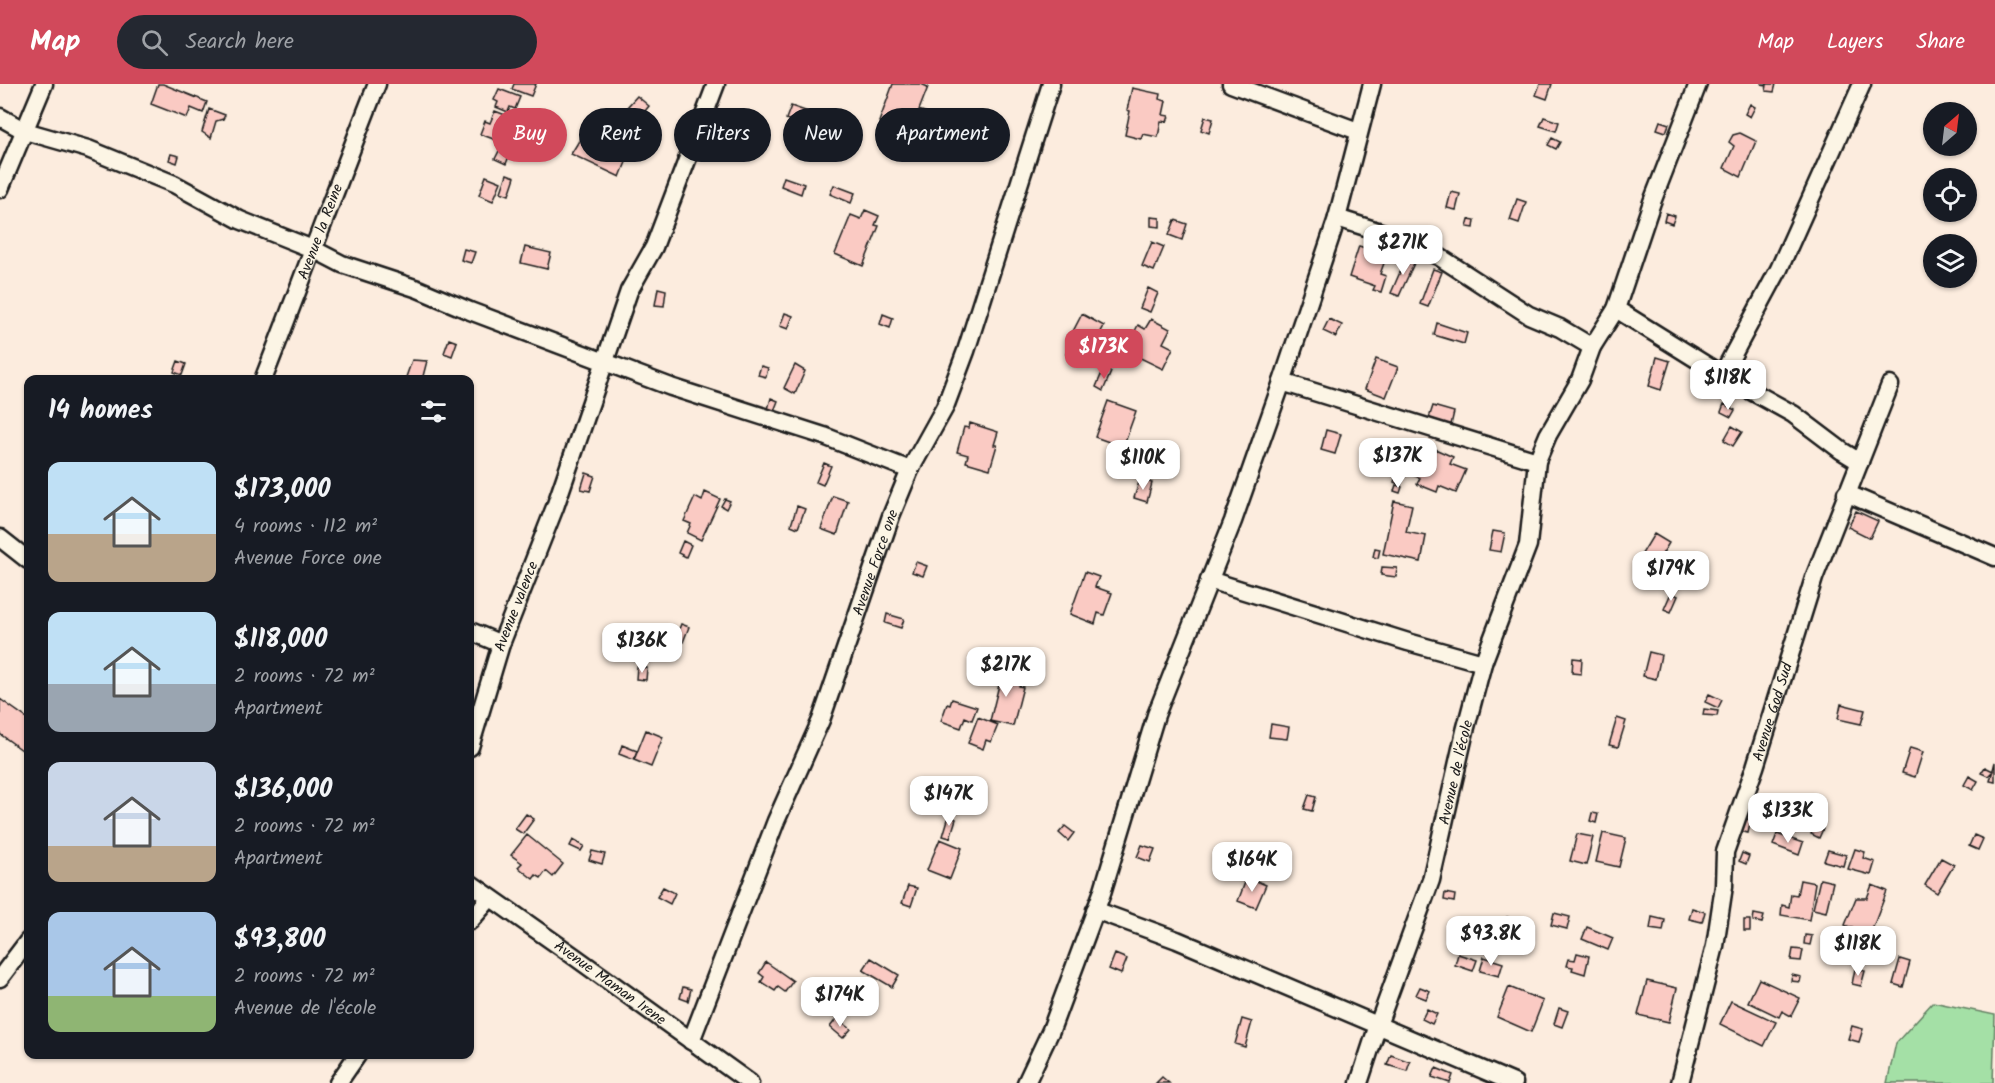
<!DOCTYPE html>
<html lang="en">
<head>
<meta charset="utf-8">
<style>
	body { margin:0; font-family:Kalam,sans-serif; background:#242831; color:#f1f3f6; height:100vh; display:flex; flex-direction:column; font-size:22px; white-space:nowrap }
	* { box-sizing:border-box; margin:0 }
	p { font-size:20px; color:#9ea1a6 }
	.icon { flex:none; width:33px; height:33px; fill:none; stroke:currentColor; stroke-width:2; stroke-linecap:round; stroke-linejoin:round }
	.map { position:relative; flex:1; overflow:hidden }
	.sheet { position:absolute; left:24px; top:291px; width:450px; height:684px; display:flex; flex-direction:column; background:#171b24; border-radius:12px; box-shadow:0 2px 4px #0004 }
	.sheet>* { flex:none }
	.hud { position:absolute; left:492px; top:24px; width:570px; height:54px; display:flex; gap:12px }
	.needle { width:39px; rotate:28deg }
	.tools { position:absolute; left:1923px; top:18px; display:grid; gap:12px }
	.tools a { display:grid; place-items:center; width:54px; height:54px; border-radius:50%; background:#171b24; box-shadow:0 2px 4px #0004; font-size:30px }
	.price { position:absolute; translate:-50% -51px; padding:0 14px; border-radius:12px; background:#fff; color:#222; font-size:20px; line-height:39px; filter:drop-shadow(0 2px 3px #0008) }
	.price::after { content:''; position:absolute; left:50%; top:36px; width:18px; height:14px; margin-left:-9px; background:inherit; clip-path:polygon(0 0,100% 0,50% 100%) }
	.price.on { background:#d1495b; color:#fff }
	ul { padding:0; list-style:none }
	li { display:flex; align-items:center; gap:18px; height:150px; padding:0 24px }
	li span { display:grid; place-items:center; flex:none; width:168px; height:120px; border-radius:12px; color:#555 }
	li>.icon { margin-inline-start:auto }
	span .icon { width:72px; height:72px; fill:#fffc; stroke-width:1 }
	li b { font-size:26px }
	h2 { display:flex; justify-content:space-between; align-items:center; height:72px; padding:0 24px; font-size:26px }
	.tag { padding:0 21px; border-radius:27px; background:#171b24; box-shadow:0 2px 4px #0004; font-size:21px; line-height:54px }
	.tag.on { background:#d1495b; color:#fff }
	header { display:flex; align-items:center; gap:36px; box-sizing:border-box; height:84px; padding:0 30px; background:#d1495b; color:#fff }
	header strong { font-size:28px }
	nav { display:flex; gap:33px; margin-inline-start:auto; font-size:21px }
	.search { width:420px; height:54px; background:#242831; display:flex; align-items:center; gap:15px; box-sizing:border-box; padding:0 21px; border-radius:33px; color:#9ea1a6; font-size:22px }
	.map>svg:first-child { display:block }
</style>
</head>
<body>
<header>
<strong>Map</strong>
<div class="search"><svg class="icon" aria-label="search" viewBox="0 0 24 24"><circle cx="10" cy="10" r="6"/><path d="M15 15l6 6"/></svg>Search here</div>
<nav><a>Map</a><a>Layers</a><a>Share</a></nav>
</header>
<div class="map">
<svg width="1995" height="999" viewBox="0 0 1995 999">
	<rect width="100%" height="100%" fill="#fcecde"/>
	<filter id="ink" filterUnits="userSpaceOnUse"><feTurbulence type="fractalNoise" baseFrequency=".0167" numOctaves="2"/><feDisplacementMap in="SourceGraphic" scale="12" xChannelSelector="R" yChannelSelector="G"/><feConvolveMatrix kernelMatrix="1 2 1 2 8 2 1 2 1" color-interpolation-filters="sRGB"/></filter>
	<g filter="url(#ink)">
		<!-- green -->
		<path fill="#a4e0a6" stroke="#607e61" stroke-width="1.5" d="M1933 918 1995 931 1993 999H1887L1896 959Z"/>
		<!-- building -->
		<path fill="#facac3" stroke="#1c1c1c" stroke-width="1.5" d="M158 0H163L207 18 203 29 191 24 187 34 151 20Z
			M514 0H536L531 12 512 5Z
			M893 0H921L928 3 919 26 927 29 916 57 885 45 887 40 879 38Z
			M1540 0H1552L1547 15 1536 11Z
			M1761 0H1776L1774 8 1766 7 1767 1Z
			M1132 4 1160 10 1159 15 1166 17 1163 31 1169 32 1167 38 1161 37 1158 53 1143 50 1141 55 1125 51 1130 27 1127 26Z
			M499 5 520 13 515 25 510 23 508 28 496 23 498 18 494 16Z
			M637 12 649 22 641 32 628 22Z
			M1750 20 1755 23 1750 33 1745 30Z
			M791 22 808 28 803 42 786 35Z
			M209 25 225 31 223 35 216 37 211 54 202 48Z
			M495 27 513 34 504 59 480 50 485 37 490 39Z
			M1205 33 1213 35 1209 49 1201 46Z
			M1544 33 1559 38 1556 47 1540 42Z
			M1660 37 1669 40 1666 48 1657 45Z
			M526 42 533 45 527 58 520 55Z
			M588 42 633 61 620 93 571 70Z
			M1740 49 1756 57 1741 93 1724 84 1734 62 1729 58 1733 51Z
			M1552 54 1560 58 1556 65 1548 61Z
			M501 63 511 67 506 80 495 75Z
			M171 70 179 72 177 79 169 76Z
			M507 90 515 93 509 111 501 108Z
			M486 92 501 98 493 117 479 111Z
			M784 93 804 100 801 110 781 102Z
			M834 101 855 109 851 119 830 110Z
			M1451 108 1460 110 1456 126 1447 124Z
			M1517 115 1526 118 1519 139 1510 136Z
			M865 126 879 132 875 141 879 142 863 182 835 170 851 131 861 135Z
			M1666 129 1675 132 1672 140 1664 137Z
			M1151 133 1160 134V143L1151 142Z
			M1469 135 1475 136 1474 144 1467 143Z
			M1175 136 1187 140 1182 156 1169 151Z
			M1152 158 1164 163 1154 187 1142 182Z
			M1359 162 1387 171 1380 190 1386 192 1381 208 1373 206 1375 202 1349 193Z
			M525 163 551 169 547 185 521 179Z
			M464 165 475 168 471 179 461 176Z
			M1407 172 1416 175 1399 212 1391 209Z
			M1433 185 1442 188 1428 223 1420 220Z
			M658 204 666 206 664 222 655 221Z
			M1148 204 1158 209 1150 228 1140 224Z
			M785 229 793 232 788 245 780 242Z
			M883 230 893 234 890 244 880 240Z
			M1082 230 1104 242 1084 279 1066 270 1072 259 1068 257Z
			M1151 235 1170 245 1163 259 1173 264 1163 285 1132 270 1138 258 1131 255 1138 241 1145 245Z
			M1329 235 1342 241 1336 253 1323 247Z
			M1437 239 1467 249 1464 260 1434 251Z
			M449 255 457 258 452 272 444 269Z
			M1657 273 1670 277 1661 306 1649 302Z
			M1376 275 1398 283 1386 313 1365 305Z
			M412 276 427 277 422 296H405Z
			M178 277 186 280 182 291 174 288Z
			M795 281 805 287 795 310 784 304Z
			M761 282 768 284 766 293 758 291Z
			M1104 284 1111 288 1103 307 1096 303Z
			M1703 296 1713 301 1709 309 1700 304Z
			M771 314 778 317 774 327 768 325Z
			M1108 317 1136 327 1123 363 1095 353Z
			M1724 320 1735 326 1731 333 1721 328Z
			M1433 322 1454 328 1451 341 1429 334Z
			M970 339 998 348 994 361H997L990 385 966 378 968 371 957 368 964 343 969 344Z
			M1732 342 1742 348 1733 362 1724 356Z
			M1326 346 1341 350 1335 370 1321 366Z
			M1435 365 1453 373 1450 380 1466 386 1456 409 1439 402 1437 408 1417 400 1420 394 1413 391 1422 370 1431 373Z
			M1401 377 1409 380 1405 392 1396 389Z
			M824 379 831 382 823 401 816 398Z
			M586 389 595 392 590 407 581 405Z
			M1396 391 1403 394 1401 401 1394 398Z
			M1140 395 1152 399 1147 418 1134 414Z
			M1396 401 1402 403 1400 409 1394 407Z
			M705 408 720 415 701 456 687 449 691 440 684 437 695 413 702 417Z
			M833 412 848 417 837 451 821 445Z
			M725 415 730 417 726 425 721 422Z
			M1394 417 1412 421 1406 448 1426 452 1421 478 1383 470Z
			M797 422 805 425 798 444 791 441Z
			M1856 427 1878 437 1870 454 1848 443Z
			M1493 447 1505 449 1501 468 1489 466Z
			M1654 450 1669 459 1652 487 1637 478Z
			M683 457 691 461 686 473 678 469Z
			M1375 464 1380 465 1378 474 1373 473Z
			M1681 473 1689 477 1683 490 1675 487Z
			M916 478 927 482 923 492 912 488Z
			M1382 483 1397 484 1396 493 1381 491Z
			M1085 488 1099 493 1095 503 1112 509 1104 531 1098 529 1095 540 1070 530Z
			M1671 509 1678 512 1671 528 1664 525Z
			M887 530 904 535 901 544 885 539Z
			M681 540 689 543 683 558 675 555Z
			M1649 568 1661 571 1656 595 1643 592Z
			M1573 574 1582 575 1581 590 1572 589Z
			M637 583 647 584 646 596 636 595Z
			M996 586 1022 592 1019 602 1023 603 1013 642 990 637 999 601 992 599Z
			M1709 610 1722 616 1718 624 1705 618Z
			M0 615 28 635V656L22 666 0 650Z
			M952 615 977 623 972 636 965 633 961 644 941 637 947 620 950 621Z
			M1841 620 1865 626 1861 640 1838 635Z
			M1704 625 1718 627 1717 632 1703 631Z
			M978 633 998 641 991 658 986 656 983 665 968 659Z
			M1617 634 1626 637 1618 663 1609 661Z
			M1271 640 1289 643 1287 655 1269 653Z
			M646 646 663 653 651 683 634 676Z
			M622 661 637 667 634 676 619 670Z
			M1910 664 1923 668 1915 693 1902 689Z
			M1995 678V698L1990 697Z
			M1985 683 1993 687 1988 692 1981 689Z
			M1969 692 1978 697 1973 706 1964 701Z
			M958 702 967 704 963 722 954 720Z
			M1309 711 1316 713 1312 727 1304 725Z
			M1592 729 1598 730 1596 739 1590 737Z
			M526 730 534 735 523 750 515 745Z
			M949 732 956 735 950 754 943 752Z
			M1741 734 1751 736 1748 749 1739 747Z
			M1756 736 1764 737V745L1755 744Z
			M1065 742 1074 749 1068 757 1059 749Z
			M1815 742 1823 745 1819 754 1811 750Z
			M1603 749 1626 754 1619 783 1596 778Z
			M1577 750 1593 753 1586 781 1570 777Z
			M1777 750 1803 759 1799 771 1773 761Z
			M527 751 563 780 553 793 546 787 541 794 536 791 533 795 518 783 522 779 511 771Z
			M1974 751 1983 755 1978 766 1969 762Z
			M940 755 962 764 950 795 927 786Z
			M573 756 584 762 581 767 570 762Z
			M1142 761 1155 765 1150 778 1137 773Z
			M1855 765 1865 768 1863 774 1875 778 1871 791 1848 785Z
			M1828 766 1846 771 1843 782 1824 777Z
			M592 767 605 770 602 780 589 776Z
			M1742 769 1749 772 1746 780 1739 777Z
			M1941 774 1954 781 1937 809 1925 801Z
			M1247 793 1266 801 1256 824 1238 817Z
			M1820 795 1833 798 1826 828 1813 825Z
			M1800 796 1815 799 1809 836 1781 831 1782 821 1789 823 1791 810 1797 811Z
			M1872 801 1887 807 1870 851 1845 841 1856 814H1867Z
			M908 802 917 804 911 822 902 819Z
			M663 803 675 809 670 820 657 813Z
			M1445 809 1455 811 1454 818 1444 816Z
			M1692 824 1705 828 1702 838 1689 835Z
			M1554 829 1570 833 1567 845 1551 841Z
			M1754 830 1764 832 1762 839 1753 837Z
			M1507 833 1515 836 1511 845 1503 843Z
			M1652 833 1665 836 1663 847 1650 845Z
			M1744 836H1750V847H1744Z
			M1587 843 1613 854 1608 866 1582 855Z
			M1805 851 1812 852 1810 861 1804 860Z
			M1838 851 1863 857 1858 873 1833 867Z
			M1470 855 1478 857 1476 866 1468 864Z
			M1793 865 1803 866 1801 877 1791 876Z
			M1577 869 1589 872 1585 890 1572 886 1573 883 1567 882 1569 875 1575 876Z
			M1115 870 1127 875 1121 890 1109 885Z
			M1458 870 1477 876 1473 887 1455 881Z
			M1484 873 1503 879 1499 892 1480 887Z
			M871 874 899 891 892 903 863 886Z
			M1900 875 1910 878 1903 903 1893 900Z
			M766 878 793 897 785 908 778 903 775 907 761 898 764 893 759 889Z
			M1855 885 1865 887 1861 902 1852 900Z
			M1792 891 1801 893 1800 898 1791 897Z
			M1759 895 1800 914 1791 932 1782 927 1779 933 1748 918Z
			M1647 897 1677 904 1669 938 1638 931Z
			M683 903 691 905 688 917 680 914Z
			M1420 903 1430 907 1426 915 1416 911Z
			M1509 903 1543 917 1531 948 1497 933Z
			M1731 917 1776 938 1764 962 1720 940Z
			M1559 924 1568 927 1562 943 1554 940Z
			M1427 925 1437 930 1432 940 1422 935Z
			M837 934 851 945 843 954 830 943Z
			M1242 935 1252 938 1245 963 1235 960Z
			M1852 942 1863 945 1859 958 1848 955Z
			M1391 971 1410 978 1407 987 1387 981Z
			M1436 984 1453 991 1450 999 1432 993Z
			M1162 993 1169 999H1156Z"/>
		<g fill="none" stroke-linecap="round" stroke-linejoin="round">
			<!-- minor casing -->
			<g stroke="#1c1c1c" stroke-width="21">
				<g id="minor">
					<path d="M1231 0 1358 47"/>
					<path d="M1698 0 1652 118 1616 225 1722 291 1793 330 1842 367 1860 378"/>
					<path d="M0 33 25 47 88 65 174 100 240 136 315 166 342 180 418 205 470 227 671 303 824 352 910 386"/>
					<path d="M0 105 44 0"/>
					<path d="M1337 134 1406 156 1438 172 1529 231 1560 244 1592 263"/>
					<path d="M1722 291 1779 185 1862 0"/>
					<path id="s1" d="M263 296C302 197 338 98 377 0"/>
					<path d="M1282 298 1537 377"/>
					<path d="M1846 409 1995 473"/>
					<path d="M0 454 28 476"/>
					<path d="M1209 496 1408 558 1483 579"/>
					<path d="M470 547 501 560"/>
					<path id="s2" d="M470 663 501 560 555 423 629 207 654 163 716 0"/>
					<path id="s3" d="M470 799 575 873 750 999"/>
					<path d="M1095 826 1177 856 1514 999"/>
					<path d="M470 837 490 814"/>
					<path d="M0 894 28 857"/>
					<path id="s4" d="M691 957 776 737 821 636 891 432 910 386 945 323 966 267 1051 0"/>
					<path d="M338 999 358 970"/>
					<path d="M1026 999 1051 946 1102 809 1156 631 1233 437 1282 298 1337 134 1372 0"/>
					<path id="s5" d="M1359 999 1378 941 1431 796 1465 647 1483 579 1528 461 1537 377 1548 351 1580 296 1592 263 1616 225"/>
					<path id="s6" d="M1680 999 1715 862 1724 802 1725 768 1755 683 1814 494 1890 301"/>
				</g>
			</g>
			<!-- minor -->
			<use href="#minor" stroke="#fcf5e5" stroke-width="16"/>
		</g>
	</g>
	<g text-anchor="middle" stroke-width="5" stroke-linejoin="round" paint-order="stroke">
		<!-- street labels -->
		<g font-size="15" fill="#1c1c1c" stroke="#fcf5e5">
			<text dy="5" stroke="none"><textPath href="#s1" startOffset="159">Avenue la Reine</textPath></text>
			<text dy="5" stroke="none"><textPath href="#s4" startOffset="513">Avenue Force one</textPath></text>
			<text dy="5" stroke="none"><textPath href="#s2" startOffset="148">Avenue valence</textPath></text>
			<text dy="5" stroke="none"><textPath href="#s6" startOffset="384">Avenue God Sud</textPath></text>
			<text dy="5" stroke="none"><textPath href="#s5" startOffset="326">Avenue de l'école</textPath></text>
			<text dy="5" stroke="none"><textPath href="#s3" startOffset="172">Avenue Maman Irene</textPath></text>
		</g>
	</g>
</svg>
<div class="tools">
<a><svg class="needle" viewBox="-14 -14 28 28"><path d="M0-13l5 13h-10z" fill="#e53935"/><path d="M0 13l5-13h-10z" fill="#9ea1a6"/></svg></a>
<a><svg class="icon" aria-label="locate" viewBox="0 0 24 24"><circle cx="12" cy="12" r="6"/><path d="M12 2v4M12 18v4M2 12h4M18 12h4"/></svg></a>
<a><svg class="icon" aria-label="layers" viewBox="0 0 24 24"><path d="M12 4l9 5-9 5-9-5zM3 14l9 5 9-5"/></svg></a>
</div>
<b class="price" style="left:1403px;top:192px">$271K</b>
<b class="price on" style="left:1104px;top:296px">$173K</b>
<b class="price" style="left:1728px;top:327px">$118K</b>
<b class="price" style="left:1398px;top:405px">$137K</b>
<b class="price" style="left:1143px;top:407px">$110K</b>
<b class="price" style="left:1671px;top:518px">$179K</b>
<b class="price" style="left:642px;top:590px">$136K</b>
<b class="price" style="left:1006px;top:614px">$217K</b>
<b class="price" style="left:949px;top:743px">$147K</b>
<b class="price" style="left:1788px;top:760px">$133K</b>
<b class="price" style="left:1252px;top:809px">$164K</b>
<b class="price" style="left:1491px;top:883px">$93.8K</b>
<b class="price" style="left:1858px;top:893px">$118K</b>
<b class="price" style="left:840px;top:944px">$174K</b>
<div class="hud">
<a class="tag on">Buy</a>
<a class="tag">Rent</a>
<a class="tag">Filters</a>
<a class="tag">New</a>
<a class="tag">Apartment</a>
</div>
<section class="sheet">
<h2>14 homes<svg class="icon" aria-label="filters" viewBox="0 0 24 24"><path d="M4 7h16M4 17h16"/><circle cx="9" cy="7" r="2"/><circle cx="15" cy="17" r="2"/></svg></h2>
<ul>
<li><span style="background:linear-gradient(#bfe0f5 60%,#b9a48a 0)"><svg class="icon" aria-label="home" viewBox="0 0 24 24"><path d="M3 11l9-7 9 7M6 9v11h12V9"/></svg></span><div><b>$173,000</b><p>4 rooms · 112 m²</p><p>Avenue Force one</p></div></li>
<li><span style="background:linear-gradient(#bfe0f5 60%,#9aa5b1 0)"><svg class="icon" aria-label="home" viewBox="0 0 24 24"><path d="M3 11l9-7 9 7M6 9v11h12V9"/></svg></span><div><b>$118,000</b><p>2 rooms · 72 m²</p><p>Apartment</p></div></li>
<li><span style="background:linear-gradient(#c9d6e8 70%,#b9a48a 0)"><svg class="icon" aria-label="home" viewBox="0 0 24 24"><path d="M3 11l9-7 9 7M6 9v11h12V9"/></svg></span><div><b>$136,000</b><p>2 rooms · 72 m²</p><p>Apartment</p></div></li>
<li><span style="background:linear-gradient(#a9c7e8 70%,#8fb573 0)"><svg class="icon" aria-label="home" viewBox="0 0 24 24"><path d="M3 11l9-7 9 7M6 9v11h12V9"/></svg></span><div><b>$93,800</b><p>2 rooms · 72 m²</p><p>Avenue de l'école</p></div></li>
</ul>
</section>
</div>
</body>
</html>
